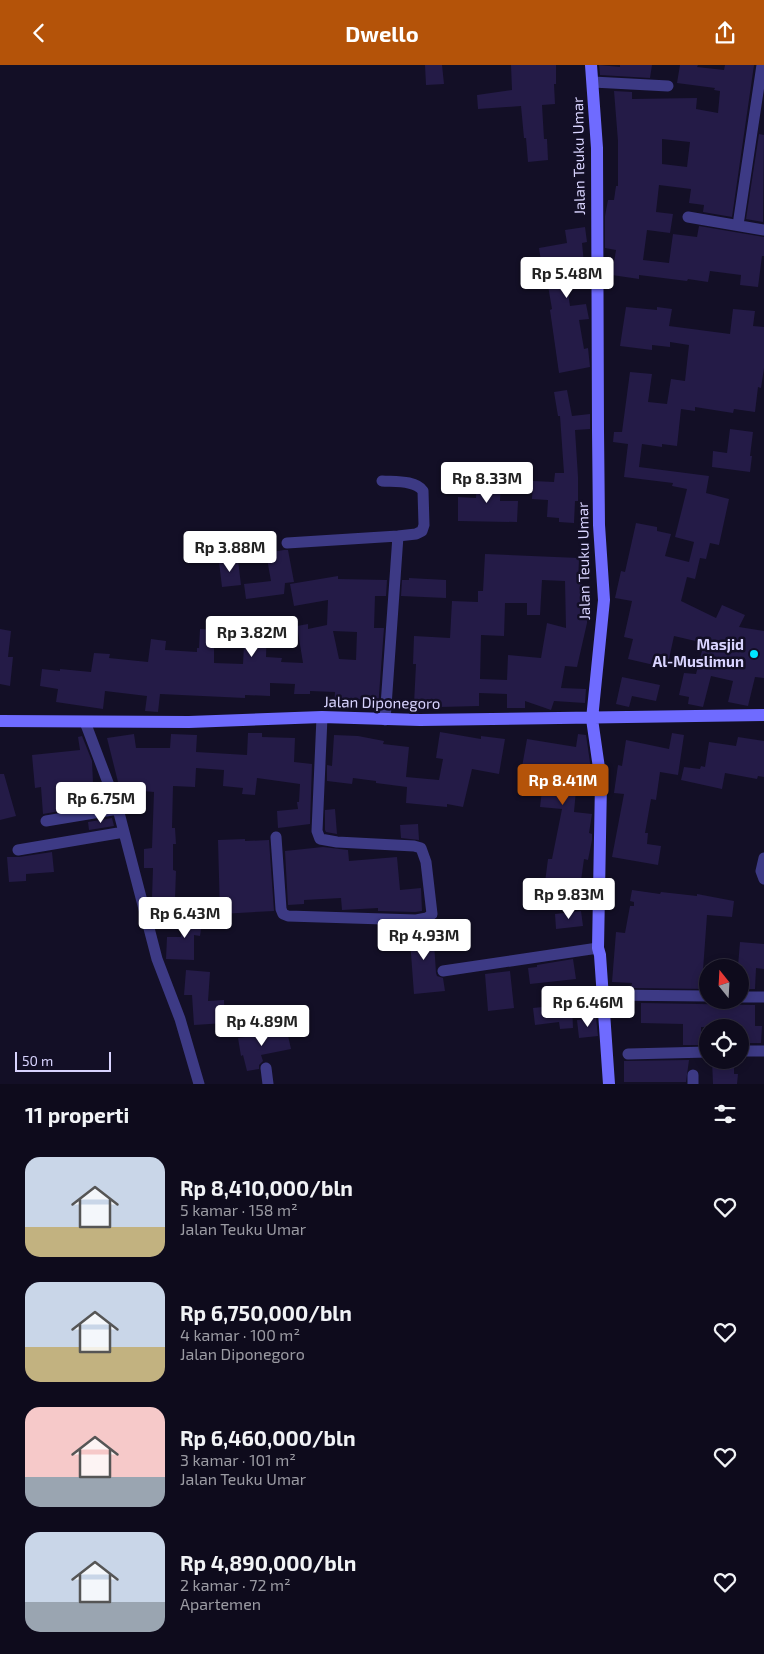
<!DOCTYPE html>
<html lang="id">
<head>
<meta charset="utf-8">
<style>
	body { margin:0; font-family:"Exo 2",sans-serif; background:#1c1929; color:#f1f3f6; height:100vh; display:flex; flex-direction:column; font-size:19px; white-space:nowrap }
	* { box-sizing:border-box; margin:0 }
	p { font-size:16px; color:#9b9ba3 }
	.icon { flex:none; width:28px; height:28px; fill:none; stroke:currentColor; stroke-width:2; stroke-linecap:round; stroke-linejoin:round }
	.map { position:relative; height:1019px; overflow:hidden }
	.side { display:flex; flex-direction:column; background:#0e0b1c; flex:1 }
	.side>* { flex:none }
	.needle { width:32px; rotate:342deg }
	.controls { position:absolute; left:699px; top:894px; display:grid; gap:10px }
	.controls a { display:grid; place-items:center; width:50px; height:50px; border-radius:50%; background:#0e0b1c; box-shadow:0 2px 8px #0003,0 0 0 1px #2e2b3b; font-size:25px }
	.scale { position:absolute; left:15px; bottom:12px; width:96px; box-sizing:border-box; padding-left:5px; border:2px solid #d9d4ff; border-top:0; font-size:14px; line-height:18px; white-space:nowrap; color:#d9d4ff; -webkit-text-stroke:4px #130f26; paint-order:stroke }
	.price { position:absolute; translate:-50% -42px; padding:0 11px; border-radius:5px; background:#fff; color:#222; font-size:16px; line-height:32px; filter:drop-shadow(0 1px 2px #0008) }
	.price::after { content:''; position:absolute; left:50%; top:30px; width:15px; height:11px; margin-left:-8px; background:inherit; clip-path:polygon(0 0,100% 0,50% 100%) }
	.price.active { background:#b45309; color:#fff }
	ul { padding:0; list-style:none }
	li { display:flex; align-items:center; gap:15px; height:125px; padding:0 25px }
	li span { display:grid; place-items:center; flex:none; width:140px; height:100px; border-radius:15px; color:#555 }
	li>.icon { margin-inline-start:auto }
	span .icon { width:60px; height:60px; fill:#fffc; stroke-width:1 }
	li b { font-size:21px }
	h2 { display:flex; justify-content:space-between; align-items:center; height:60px; padding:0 25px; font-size:21px }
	header { display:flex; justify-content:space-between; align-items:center; height:65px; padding:0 25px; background:#b45309; color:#fff; font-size:22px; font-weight:700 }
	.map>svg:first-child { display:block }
</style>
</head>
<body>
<header><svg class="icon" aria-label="back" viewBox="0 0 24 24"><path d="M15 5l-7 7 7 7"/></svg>Dwello<svg class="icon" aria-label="share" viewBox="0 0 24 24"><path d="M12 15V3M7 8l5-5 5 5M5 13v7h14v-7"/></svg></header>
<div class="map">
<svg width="764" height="1019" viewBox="0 0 764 1019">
	<rect width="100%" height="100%" fill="#130f26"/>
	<!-- building -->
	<path fill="#241b47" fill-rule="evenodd" d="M425 0H442L444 19 426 20Z
		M511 0H556V19H554L555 39 542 40 544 74H547L548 95 528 97 526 73H524L521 41 478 44 477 30 512 25Z
		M599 0 620 2V0H652L650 13 600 10Z
		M680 0H698L697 2 724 5 725 0H754L732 152 703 147 704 140 689 138 691 124 659 120 656 147 673 149 670 168 647 165 643 195 669 198 673 169 697 172 699 161 764 172V191H762L758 222 740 220 741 210 710 206 708 217 688 214 687 216 639 210V214L612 210 616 185 605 183V151L608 135H614L616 121H618V76L614 26 632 27V34L697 33 696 44 718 48 720 26 714 25 715 23 677 18ZM662 74 690 77 687 102 662 99Z
		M759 69 764 70 763 157 746 154Z
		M585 162 587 177 582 178 586 218 567 221 570 241 586 239 589 254 579 255 584 284 588 283 590 302 559 308 550 245 552 244 547 215 544 216 539 183 567 178 565 165Z
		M626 242 657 245V242L672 244 669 261 730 269 733 244 755 246 753 261 764 262V303L761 323 758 322 755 347 734 344 733 348 695 342V346L681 344 677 381 662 379V382L642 379 639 402 709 411 706 428 729 434 719 480 710 478 706 494 700 493 695 514 687 512 681 536 716 553 722 540 745 550 739 562 764 566V613L755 612 748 641 728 637 733 616 711 611 703 642 688 639 689 632 679 630 684 608 696 609 704 578 674 571 667 603 628 594 633 574 624 572 632 536 615 533 621 506 625 507 636 458 657 462V466L671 469 665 491 689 497 694 477 675 472 687 424 672 421 673 418 624 412 628 379 613 377 614 367H622L630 307 652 309 648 337 667 339 671 314 685 316 689 280 670 277V282L652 280V285L620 281Z
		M567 325 572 351 590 349V364L575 365 578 412V436H575L574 458 559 457V453L547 452 548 435 532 434 533 416 554 417 555 408H564L560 351H558L554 327Z
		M730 364 753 367 750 391H752L750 407 712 402 713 386 727 388Z
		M477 411 501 412 500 436H518L517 457 458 456V432L476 433Z
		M284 485H288L294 517 285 518 284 529 246 534 244 519 271 516 266 488Z
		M485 489 579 493 578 519H583L582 532H587V558L577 602 565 601 561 623 586 624 585 638 554 636 551 645 525 636V643H507V629L479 628V641L440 642V640L414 639 416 599H413L414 571 450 573 452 536 478 537V526H483ZM542 515 565 516 566 563 547 558 541 593 508 590 507 615 480 614 481 570 504 571 505 538H527V550H540Z
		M238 495 241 520 222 522 219 497Z
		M338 511V514L387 515 386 531H375L374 563H384L378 643H375V635L349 634 348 644 334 643 335 627 310 626V629H294L295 619 270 618V631L245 630V633L160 629 158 647 145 646 147 631 105 626 103 644 56 637 58 624 40 621 42 604 60 606V604L91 607 94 588 110 589 109 593 148 597 151 574 166 576 165 585 197 587V583H199L200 564 220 565 219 576H214V598L243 599 245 561 267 562 266 592 282 593 281 597 303 598 297 561 308 559V564L327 560 328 535 294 541 290 519ZM333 566 357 567 356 595 339 594Z
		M409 513 446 515V533L401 531 402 515H409Z
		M0 564 11 566 8 592H13L10 621 0 619Z
		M622 612 660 620 656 636 632 631 629 642 616 639Z
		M440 667 481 674V671L505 674 499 709 472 704 463 742 447 739V742L406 738 407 722 376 718V716L353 713 352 719 327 716V700L332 701 334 670 358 671 384 676 383 679 409 682 406 712 439 715 443 694 436 693Z
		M248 668H262V672L295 673 294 697 312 699 310 759 278 763 277 746 298 744 297 737H299L300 719 257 713 255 730 242 729 243 723 223 721 224 705 196 703 195 722 173 721 172 763H175L176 779H173V805L176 806 175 834 152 833 153 803H144V784L152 783 154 727 132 725V722L120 725 107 673 134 669 136 683H170L171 669 197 670 196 687 247 690Z
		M672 668 684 670 678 710 660 707 656 735 651 734 645 768H648L647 779 661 781 658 800 612 792 624 729 614 728 618 700 622 701 626 675 669 684Z
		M578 669 586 670 593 718V727L576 725 574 747 592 749 589 768 592 769V775L588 795 584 794 579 830 544 825 548 794H552L562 744 540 742 543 717 520 713 527 674 576 682Z
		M82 671 92 696 94 740 43 749 41 722 35 723 32 690 80 685 78 672Z
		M738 672 764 676V712L758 711 757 714 725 708 722 724 681 715 684 702 700 704 701 701 705 702 709 677 736 681Z
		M0 709H4L16 751 0 755Z
		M335 744 337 769 326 767 325 765V745Z
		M112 753 114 761 89 765 88 757Z
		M418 759 419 775 401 773 400 760Z
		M245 774V776L269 775 274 846 220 849 218 775Z
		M323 782 348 785 349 796 397 792 400 825 421 823 422 846 415 847 378 846V843L342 845 341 833 304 835V839L288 840 285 786Z
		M52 787 54 807 26 809V816L9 817 7 792H19Z
		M632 825 660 829 661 827 697 831V829L734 836 732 852 707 850 703 905 708 906V924L631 923 632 918 612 917 616 867 625 868 630 841H634V837L630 836Z
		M581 846 583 861 556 864 555 849Z
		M184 849 203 851 200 871 194 870V895L166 894 167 872H181Z
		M424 861V863L433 862 436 908 437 911 443 913 445 926 414 929 409 862Z
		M740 877 764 879V904L756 903 755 924H740V902L738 901Z
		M573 894 576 914 530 919 528 903 537 902V900Z
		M186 905 210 907 208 936 224 935 225 958 194 960 192 930H184Z
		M510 906 514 943 488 946 485 909Z
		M641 938 755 940V961H762L761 978H742V962H701V980H683V959L641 958Z
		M572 939 573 963 560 964 559 957 535 960 533 943Z
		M596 953 598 971 579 973 577 955Z
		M287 966 291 984 261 990 263 996 259 1000V1004L247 1006 243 990 241 991 238 973Z
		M689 995 686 1017H624V996Z
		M712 995H734V1009H738L737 1019H713Z"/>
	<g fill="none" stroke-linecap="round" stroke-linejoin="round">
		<!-- street -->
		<path stroke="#3d3a85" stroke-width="11" d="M593 17 668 21
			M688 152 764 165
			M738 160 762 0
			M287 478 398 471 416 469 422 466 424 460 423 426C416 415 394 417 382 416
			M385 655 398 471
			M85 657 118 744 157 894 180 954 199 1019
			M46 756 118 744
			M276 772 281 844 283 849 288 851 416 855 427 853 432 849 426 797 421 783 414 781 337 777 320 774 317 766 322 652
			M18 785 124 767
			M764 793 761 806 764 814
			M443 906 598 883
			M603 930 708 931
			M740 932H764
			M740 986H764
			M628 989 708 987
			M266 1003 268 1019
			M693 1010V1019"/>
		<!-- secondary -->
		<path stroke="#6f6bff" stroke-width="12" d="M591 0 597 83 598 365 599 460 604 535 592 654 601 717 598 883 600 890 609 1019
			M0 656 189 657 322 652 420 655 764 650"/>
	</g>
	<!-- markers -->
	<circle fill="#00e5ff" stroke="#130f26" stroke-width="2" cx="754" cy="589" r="5"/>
	<g text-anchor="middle" stroke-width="5" stroke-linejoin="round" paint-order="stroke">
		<!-- street labels -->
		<g font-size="15" fill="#d9d4ff" stroke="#130f26">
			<text transform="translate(579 91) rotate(-91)" y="5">Jalan Teuku Umar</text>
			<text transform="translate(584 496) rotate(-91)" y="5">Jalan Teuku Umar</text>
			<text transform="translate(382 638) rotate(1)" y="5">Jalan Diponegoro</text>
		</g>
		<!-- poi labels -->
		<g font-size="15" font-weight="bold" fill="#d9d4ff" stroke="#130f26" text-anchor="end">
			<text x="744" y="585">Masjid<tspan x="744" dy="17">Al-Muslimun</tspan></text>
		</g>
	</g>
</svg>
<div class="controls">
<a><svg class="needle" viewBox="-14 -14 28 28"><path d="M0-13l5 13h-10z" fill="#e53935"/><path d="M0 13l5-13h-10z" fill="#9b9ba3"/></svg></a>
<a><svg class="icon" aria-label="locate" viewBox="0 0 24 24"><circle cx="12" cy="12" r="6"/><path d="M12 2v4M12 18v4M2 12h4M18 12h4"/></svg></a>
</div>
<div class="scale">50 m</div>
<b class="price" style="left:567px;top:234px">Rp 5.48M</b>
<b class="price" style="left:487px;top:439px">Rp 8.33M</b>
<b class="price" style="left:230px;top:508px">Rp 3.88M</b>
<b class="price" style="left:252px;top:593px">Rp 3.82M</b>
<b class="price active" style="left:563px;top:741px">Rp 8.41M</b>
<b class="price" style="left:101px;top:759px">Rp 6.75M</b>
<b class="price" style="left:569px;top:855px">Rp 9.83M</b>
<b class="price" style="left:185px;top:874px">Rp 6.43M</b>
<b class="price" style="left:424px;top:896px">Rp 4.93M</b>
<b class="price" style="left:588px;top:963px">Rp 6.46M</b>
<b class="price" style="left:262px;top:982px">Rp 4.89M</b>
</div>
<section class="side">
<h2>11 properti<svg class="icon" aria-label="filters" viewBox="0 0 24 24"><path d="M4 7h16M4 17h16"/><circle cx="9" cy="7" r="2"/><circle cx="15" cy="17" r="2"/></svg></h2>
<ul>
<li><span style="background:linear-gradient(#c9d6e8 70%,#c2b280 0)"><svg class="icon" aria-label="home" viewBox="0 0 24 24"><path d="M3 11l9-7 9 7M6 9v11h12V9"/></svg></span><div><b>Rp 8,410,000/bln</b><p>5 kamar · 158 m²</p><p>Jalan Teuku Umar</p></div><svg class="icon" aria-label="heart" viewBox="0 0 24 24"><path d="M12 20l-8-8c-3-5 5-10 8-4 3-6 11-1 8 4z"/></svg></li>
<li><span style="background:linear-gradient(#c9d6e8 65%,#c2b280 0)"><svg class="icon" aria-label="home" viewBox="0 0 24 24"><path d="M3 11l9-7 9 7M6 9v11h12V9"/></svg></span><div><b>Rp 6,750,000/bln</b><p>4 kamar · 100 m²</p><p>Jalan Diponegoro</p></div><svg class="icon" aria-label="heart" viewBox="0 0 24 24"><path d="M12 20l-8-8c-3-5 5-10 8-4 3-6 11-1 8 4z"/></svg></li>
<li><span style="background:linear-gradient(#f6c9c9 70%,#9aa5b1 0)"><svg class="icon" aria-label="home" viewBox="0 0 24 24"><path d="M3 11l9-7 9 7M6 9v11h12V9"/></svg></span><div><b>Rp 6,460,000/bln</b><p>3 kamar · 101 m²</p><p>Jalan Teuku Umar</p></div><svg class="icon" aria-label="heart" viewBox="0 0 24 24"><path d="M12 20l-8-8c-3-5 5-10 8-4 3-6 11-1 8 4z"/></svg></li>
<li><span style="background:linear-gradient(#c9d6e8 70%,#9aa5b1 0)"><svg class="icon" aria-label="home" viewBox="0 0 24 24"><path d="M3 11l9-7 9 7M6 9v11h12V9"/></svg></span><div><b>Rp 4,890,000/bln</b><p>2 kamar · 72 m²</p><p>Apartemen</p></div><svg class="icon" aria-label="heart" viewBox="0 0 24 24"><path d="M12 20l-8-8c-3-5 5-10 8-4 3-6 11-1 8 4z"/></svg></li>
</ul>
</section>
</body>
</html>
